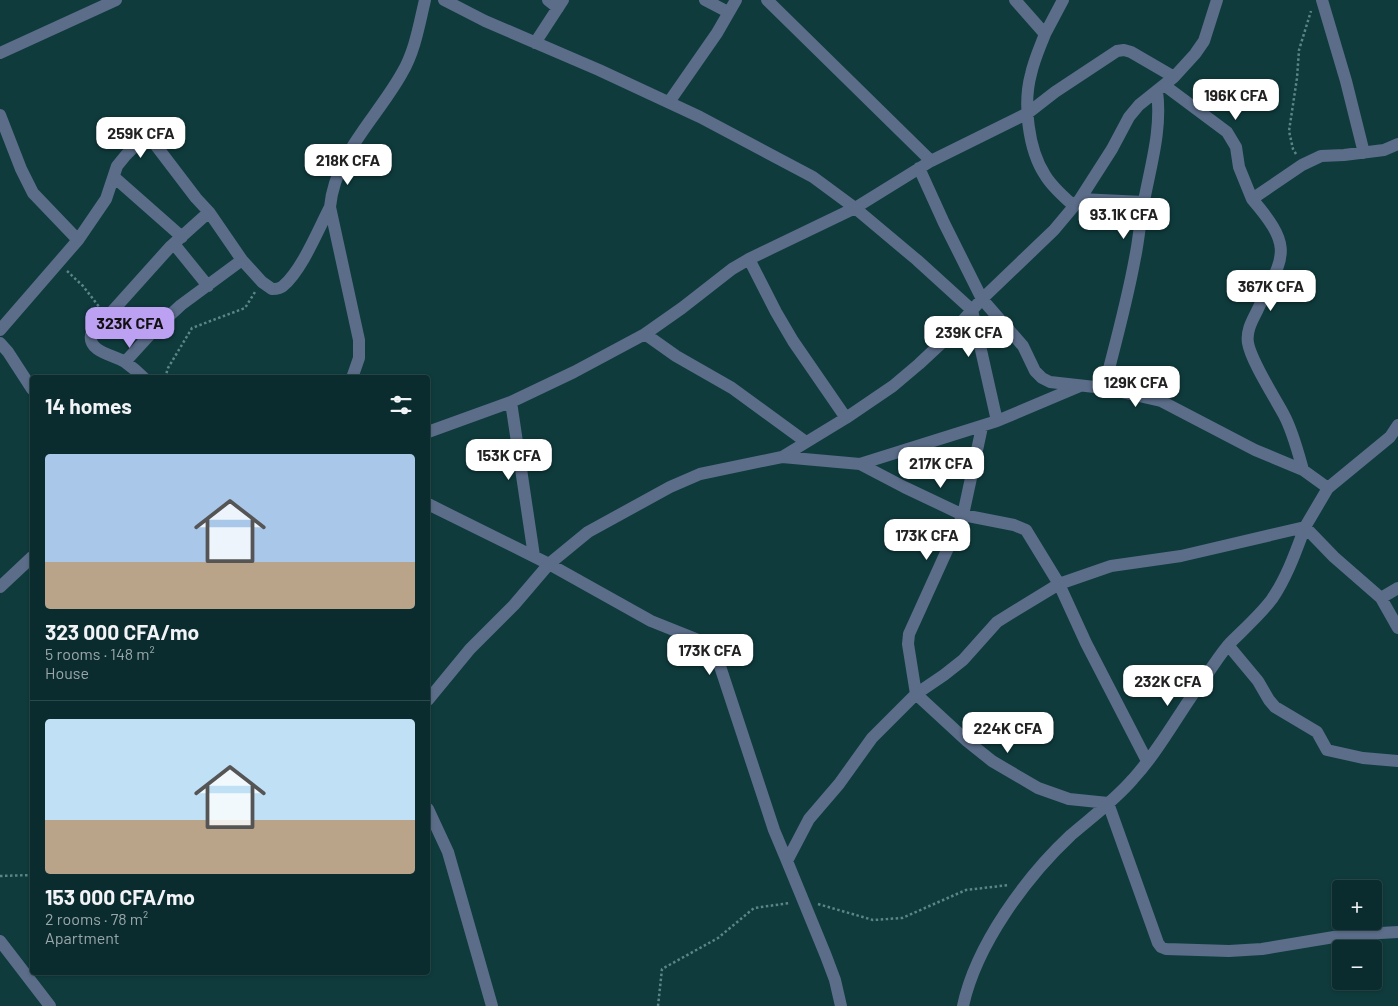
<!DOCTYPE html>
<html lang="en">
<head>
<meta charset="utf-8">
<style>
	body { margin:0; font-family:Barlow,sans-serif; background:#19383a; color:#f1f3f6; height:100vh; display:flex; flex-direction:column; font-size:19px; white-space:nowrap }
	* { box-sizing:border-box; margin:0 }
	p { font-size:16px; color:#9aa7aa }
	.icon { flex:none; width:28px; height:28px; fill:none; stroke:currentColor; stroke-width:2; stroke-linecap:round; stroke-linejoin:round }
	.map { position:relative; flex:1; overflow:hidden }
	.panel { position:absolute; left:30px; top:375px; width:400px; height:600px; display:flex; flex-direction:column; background:#0b2c2e; border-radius:5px; box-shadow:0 1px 4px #0004,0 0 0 1px #2b484a }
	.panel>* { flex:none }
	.controls { position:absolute; left:1332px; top:880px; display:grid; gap:10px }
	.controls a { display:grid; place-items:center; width:50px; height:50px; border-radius:5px; background:#0b2c2e; box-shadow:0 1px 4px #0004,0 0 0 1px #2b484a; font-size:25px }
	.price { position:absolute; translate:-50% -42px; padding:0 11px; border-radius:10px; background:#fff; color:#222; font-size:16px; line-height:32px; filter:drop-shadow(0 1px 2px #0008) }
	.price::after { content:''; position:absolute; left:50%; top:30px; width:15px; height:11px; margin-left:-8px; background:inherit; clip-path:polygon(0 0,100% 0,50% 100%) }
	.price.selected { background:#bca0f2; color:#111 }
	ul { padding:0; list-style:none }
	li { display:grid; align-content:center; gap:10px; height:265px; padding:0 15px }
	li+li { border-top:1px solid #2b484a }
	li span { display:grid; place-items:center; height:155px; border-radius:5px; color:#555 }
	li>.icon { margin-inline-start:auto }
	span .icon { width:90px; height:90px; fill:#fffc; stroke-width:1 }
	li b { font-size:21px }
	h2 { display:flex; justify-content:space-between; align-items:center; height:60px; padding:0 15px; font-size:21px }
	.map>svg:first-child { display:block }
</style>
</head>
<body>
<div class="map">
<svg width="1398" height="1006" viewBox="0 0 1398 1006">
	<rect width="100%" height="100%" fill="#0f3b3d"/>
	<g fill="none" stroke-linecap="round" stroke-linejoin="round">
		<!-- path -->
		<path stroke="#5c8587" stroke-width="2.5" stroke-dasharray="2.5 2.5" stroke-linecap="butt" d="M1296 154 1293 149 1289 131 1297 78 1299 50 1311 11
			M67 271 83 286 100 308
			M165 378 168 368 192 328 245 308 255 292
			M0 876 32 875
			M818 904 873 920 902 918 966 890 1009 885
			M658 1006 662 969 718 938 754 908 790 903"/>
		<!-- minor -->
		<path stroke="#5b6d89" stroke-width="12" d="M444 0 485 21 599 70 700 117 813 177 855 208 917 260 972 310 997 421 860 464
			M548 0 558 8
			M705 0 728 12
			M767 0 931 161
			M1015 0 1045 34C1040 47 1034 60 1031 74 1023 103 1028 149 1045 175 1052 187 1064 197 1074 206
			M1322 0 1346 81 1364 153
			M1045 34 1063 0
			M535 43 563 0
			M0 53 116 0
			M1164 85 1227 132 1236 147 1239 167 1252 199
			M669 102 717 33 736 0
			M0 115 21 169 33 193 78 240
			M919 168 944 223 982 299 1023 346 1035 371 1042 378 1050 382 1104 388 1161 401 1255 450 1303 470 1328 488
			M114 177 182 237
			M1080 199 1143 202
			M174 244 208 286
			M749 259 776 312 793 341 846 418
			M0 330 78 240 106 199 117 166 126 155 143 138 151 139 196 198 209 212 242 260 262 282 272 289C276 289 280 289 283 286 302 270 318 230 330 207
			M645 334 676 356 732 388 806 442
			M0 343 8 352 32 389
			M125 362 156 328 181 305 242 260
			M144 378C138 372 132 367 125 362 114 355 88 352 91 335L170 247 209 212
			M352 378 359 358V340L330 207C335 154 377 118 402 73 415 51 419 25 425 0
			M1104 388C1115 345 1127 302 1135 258 1139 239 1140 220 1144 201 1151 164 1162 129 1157 91
			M511 402 534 556
			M997 421 1080 386
			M982 427 963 515 909 634 908 644 916 694 967 741 992 761 1038 788 1069 799 1108 803 1158 943 1161 947 1166 949 1229 951 1262 949 1346 935 1398 932
			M428 432 511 402 574 372 645 334 682 308 732 269 749 259 855 208 931 161 1028 113 1055 92 1117 51 1124 50 1131 52 1174 77
			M782 457 860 464 904 487 963 515 1014 525 1026 530 1059 584 1086 643 1147 761
			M1303 470C1298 452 1293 432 1284 415 1275 398 1251 361 1248 343 1246 331 1252 321 1257 311 1283 256 1296 250 1252 199L1302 165 1321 156 1344 155 1384 150 1398 144
			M428 504 549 564 651 621 711 645 714 648 774 830 787 861
			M0 587 32 557
			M1381 598 1398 588
			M1228 645 1258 681 1269 700 1275 707 1317 732 1327 750 1363 758 1398 761
			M428 700 470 649 514 605 549 564 588 532 670 487 700 474 782 457 846 418 893 386 919 364 949 336 982 299 1054 230 1080 199 1112 149 1129 117 1139 105 1174 77 1195 54 1204 41 1217 0
			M428 809 448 852 492 1006
			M0 941 50 1006
			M841 1006 835 980 826 956 787 861 809 819 839 784 872 738 916 694 944 675 963 660 997 622 1013 612 1059 584 1111 566 1181 556 1305 527 1328 488 1390 437 1398 425
			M963 1006C976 945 1026 877 1071 835 1092 817 1115 800 1133 779 1159 751 1180 711 1203 680 1212 668 1220 654 1230 643 1244 629 1260 615 1272 599 1287 577 1296 551 1305 527L1334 557 1381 598 1398 628"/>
	</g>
</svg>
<div class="controls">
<a>+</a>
<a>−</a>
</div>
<b class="price" style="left:1236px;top:121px">196K CFA</b>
<b class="price" style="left:141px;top:159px">259K CFA</b>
<b class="price" style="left:348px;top:186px">218K CFA</b>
<b class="price" style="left:1124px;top:240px">93.1K CFA</b>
<b class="price" style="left:1271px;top:312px">367K CFA</b>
<b class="price selected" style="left:130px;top:349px">323K CFA</b>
<b class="price" style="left:969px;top:358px">239K CFA</b>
<b class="price" style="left:1136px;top:408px">129K CFA</b>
<b class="price" style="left:509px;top:481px">153K CFA</b>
<b class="price" style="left:941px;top:489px">217K CFA</b>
<b class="price" style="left:927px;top:561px">173K CFA</b>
<b class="price" style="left:710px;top:676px">173K CFA</b>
<b class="price" style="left:1168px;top:707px">232K CFA</b>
<b class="price" style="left:1008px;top:754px">224K CFA</b>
<section class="panel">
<h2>14 homes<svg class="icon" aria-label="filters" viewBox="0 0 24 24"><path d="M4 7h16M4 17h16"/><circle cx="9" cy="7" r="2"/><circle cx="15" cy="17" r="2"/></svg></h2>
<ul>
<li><span style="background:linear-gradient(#a9c7e8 70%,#b9a48a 0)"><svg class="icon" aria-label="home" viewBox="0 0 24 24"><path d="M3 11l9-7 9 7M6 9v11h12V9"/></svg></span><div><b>323 000 CFA/mo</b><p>5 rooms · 148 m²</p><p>House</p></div></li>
<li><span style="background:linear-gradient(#bfe0f5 65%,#b9a48a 0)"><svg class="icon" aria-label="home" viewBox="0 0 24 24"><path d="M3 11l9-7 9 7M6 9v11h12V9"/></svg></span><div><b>153 000 CFA/mo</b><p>2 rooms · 78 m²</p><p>Apartment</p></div></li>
</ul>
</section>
</div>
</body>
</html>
